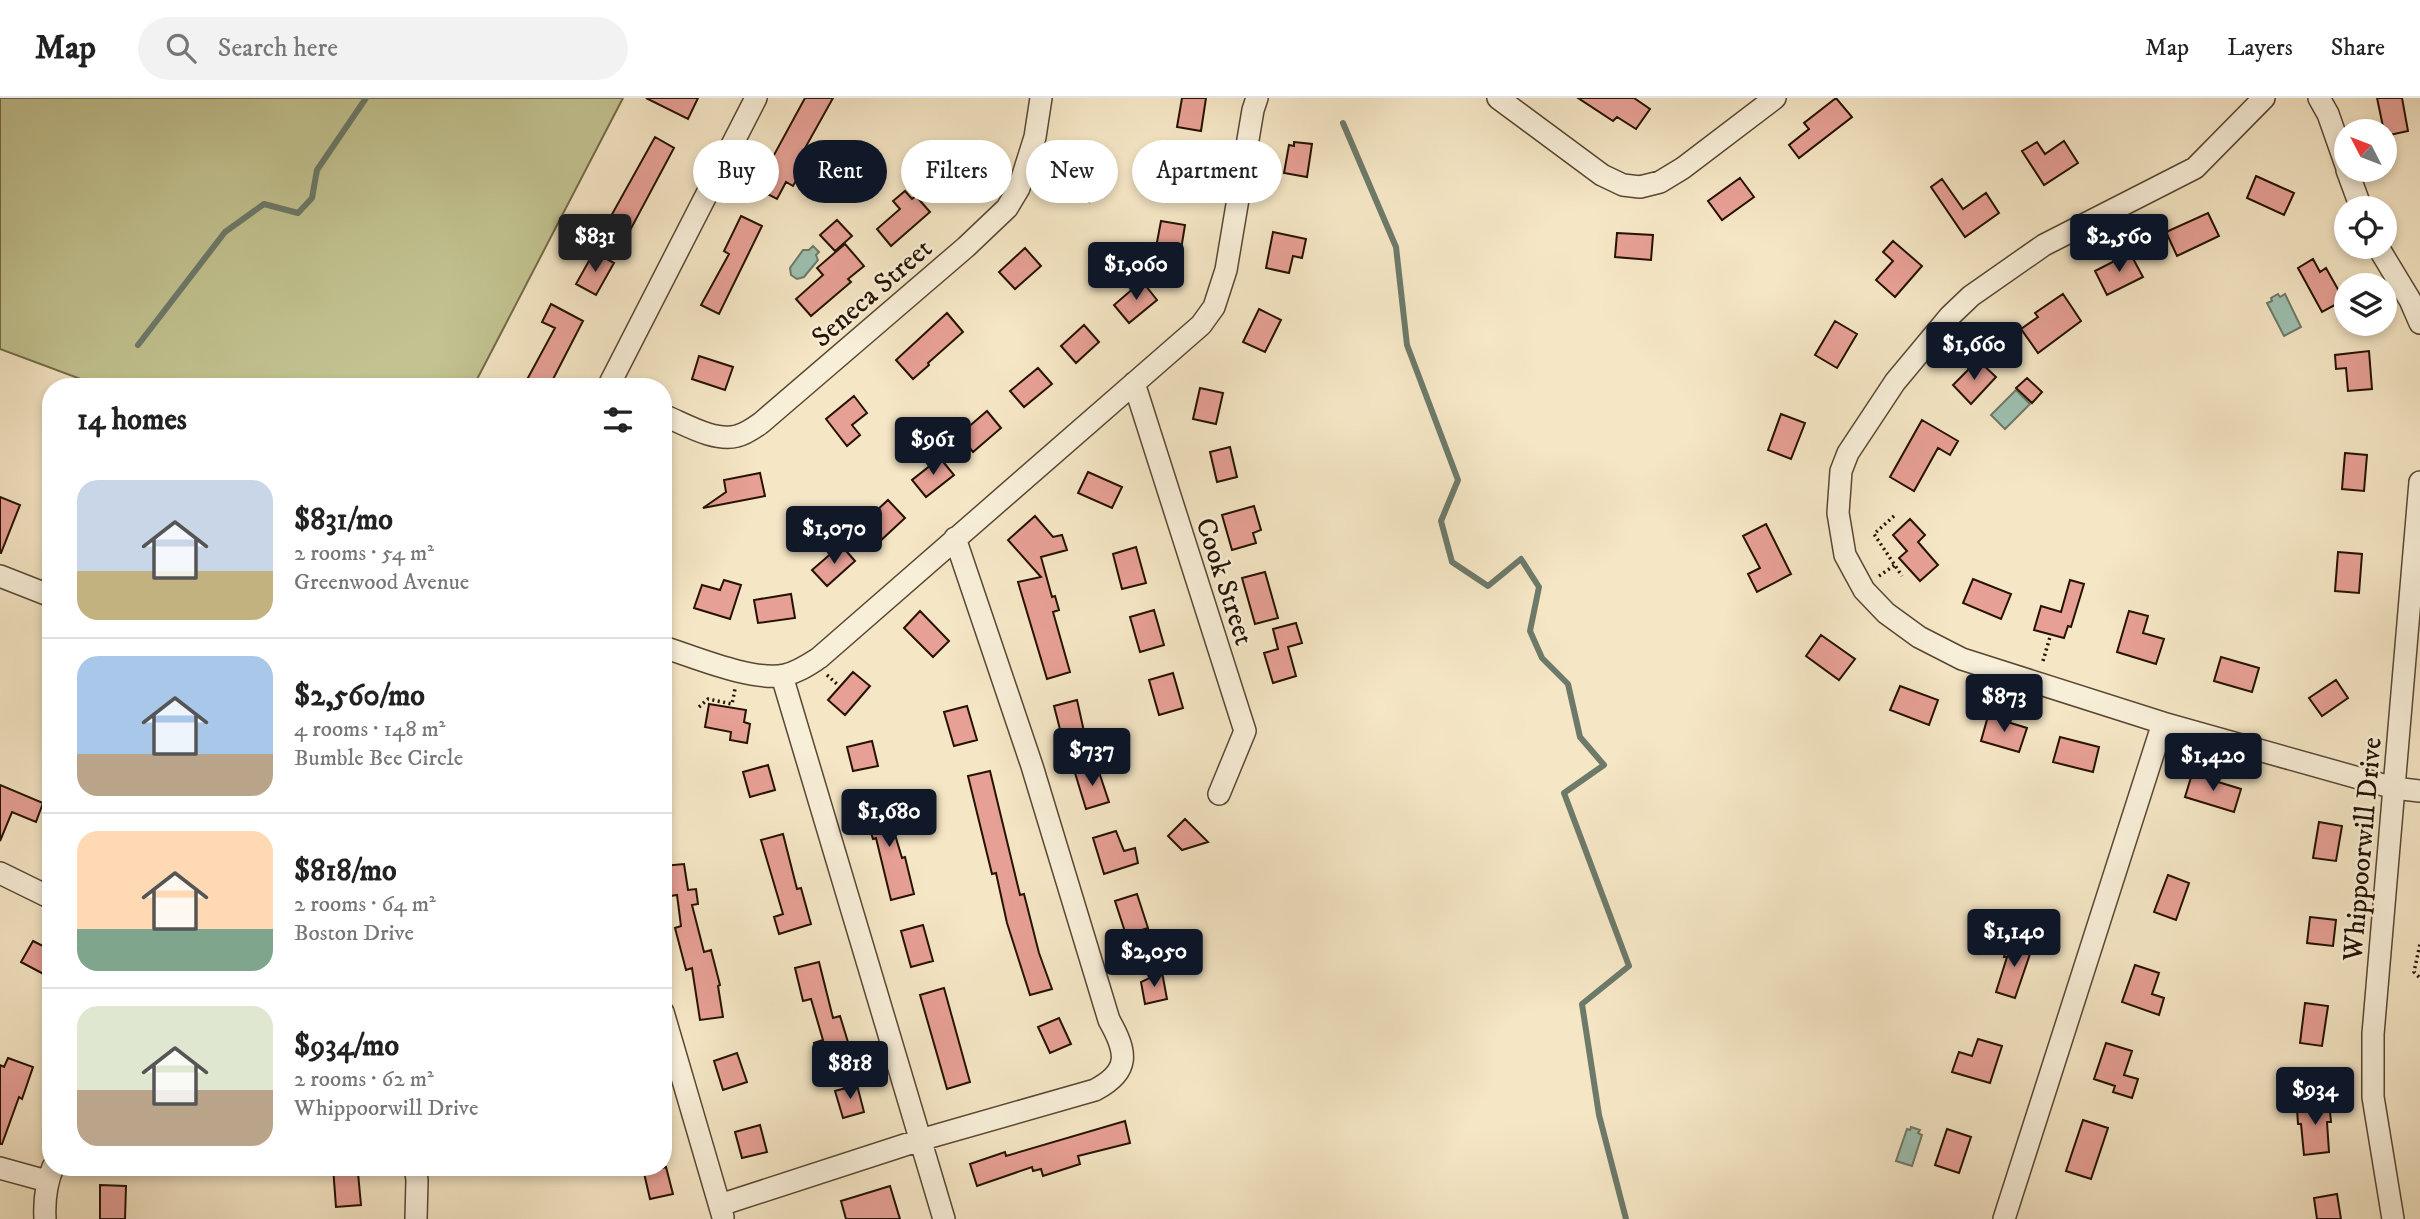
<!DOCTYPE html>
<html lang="en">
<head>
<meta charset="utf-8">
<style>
	body { margin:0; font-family:"IM FELL DW Pica",serif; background:#f2f2f2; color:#222; height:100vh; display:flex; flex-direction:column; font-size:26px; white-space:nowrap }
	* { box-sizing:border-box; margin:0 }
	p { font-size:23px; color:#767676 }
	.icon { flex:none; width:38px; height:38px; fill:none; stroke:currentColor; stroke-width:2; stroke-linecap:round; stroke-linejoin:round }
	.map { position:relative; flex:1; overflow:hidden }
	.panel { position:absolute; left:42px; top:280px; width:630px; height:798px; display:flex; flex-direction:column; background:#fff; border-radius:28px; box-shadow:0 4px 10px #0003 }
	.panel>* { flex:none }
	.top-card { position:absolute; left:693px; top:42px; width:665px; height:63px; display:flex; gap:14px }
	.needle { width:46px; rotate:312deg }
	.buttons { position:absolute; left:2334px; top:21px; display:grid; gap:14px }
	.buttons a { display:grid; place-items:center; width:63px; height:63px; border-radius:50%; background:#fff; box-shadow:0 4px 10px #0003; font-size:35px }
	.price { position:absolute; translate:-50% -60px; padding:0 16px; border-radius:7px; background:#111827; color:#fff; font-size:23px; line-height:46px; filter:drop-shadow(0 2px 4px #0008) }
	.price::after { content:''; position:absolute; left:50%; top:42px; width:21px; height:16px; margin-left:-10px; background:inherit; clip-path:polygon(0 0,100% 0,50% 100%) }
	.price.active { background:#222; color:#fff }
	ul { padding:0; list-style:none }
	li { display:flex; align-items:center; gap:21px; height:175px; padding:0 35px }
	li+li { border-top:2px solid #e0e0e0 }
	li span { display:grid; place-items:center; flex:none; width:196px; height:140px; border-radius:21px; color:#555 }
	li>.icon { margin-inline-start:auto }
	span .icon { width:84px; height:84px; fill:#fffc; stroke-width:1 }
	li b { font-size:30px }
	h2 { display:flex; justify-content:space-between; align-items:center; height:84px; padding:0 35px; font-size:30px }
	.chip { padding:0 24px; border-radius:32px; background:#fff; box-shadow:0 4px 10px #0003; font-size:24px; line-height:63px }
	.chip.active { background:#111827; color:#fff }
	header { display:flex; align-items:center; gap:42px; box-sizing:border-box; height:98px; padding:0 35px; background:#fff; border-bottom:2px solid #e0e0e0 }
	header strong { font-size:33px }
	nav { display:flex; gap:38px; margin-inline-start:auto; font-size:24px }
	.search { width:490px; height:63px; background:#f2f2f2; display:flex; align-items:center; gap:18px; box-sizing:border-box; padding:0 24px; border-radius:38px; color:#767676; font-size:26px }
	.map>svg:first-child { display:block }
</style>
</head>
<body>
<header>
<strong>Map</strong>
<div class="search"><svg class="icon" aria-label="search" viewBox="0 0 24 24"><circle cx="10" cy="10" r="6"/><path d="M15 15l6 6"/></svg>Search here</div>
<nav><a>Map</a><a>Layers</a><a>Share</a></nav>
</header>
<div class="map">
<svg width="2420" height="1121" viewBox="0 0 2420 1121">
	<rect width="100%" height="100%" fill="#f5e6c5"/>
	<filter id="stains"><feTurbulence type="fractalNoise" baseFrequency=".00286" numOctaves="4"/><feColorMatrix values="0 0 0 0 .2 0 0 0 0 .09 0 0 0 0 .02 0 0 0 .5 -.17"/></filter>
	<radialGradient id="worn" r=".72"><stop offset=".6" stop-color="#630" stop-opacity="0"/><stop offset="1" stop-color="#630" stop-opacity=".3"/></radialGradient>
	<!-- green -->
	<path fill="#c2c391" stroke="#746a4a" stroke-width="2" d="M0 0H623L473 289H102L0 251Z"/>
	<!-- water -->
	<path fill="#9dc0b0" stroke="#6d7a6a" stroke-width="2" d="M813 148 819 154 816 157 818 162 804 179 797 181 791 177 790 170 803 152H809Z
		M2278 196 2280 199 2285 196 2301 229 2284 238 2267 205 2272 203 2271 200Z
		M2016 292 2030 306 2005 331 1991 317Z
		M1911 1029 1920 1032 1918 1035 1922 1037 1912 1068 1896 1063 1907 1031 1910 1032Z"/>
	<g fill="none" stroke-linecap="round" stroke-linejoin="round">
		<!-- stream -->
		<path stroke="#6d7a6a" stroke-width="6" d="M1343 25 1396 149 1407 247 1458 382 1441 423 1452 464 1488 488 1521 461 1539 489 1530 533 1542 560 1568 586 1580 639 1604 667 1564 695 1629 868 1582 906 1599 1017 1626 1121
			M138 247 225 134 264 106 298 115 312 100 317 72 366 0"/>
	</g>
	<!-- building -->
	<path fill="#e7a095" stroke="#251202" stroke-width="2" d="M646 0H698L688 21Z
		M805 0H833L795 68 802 72 793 88 786 84 777 101 756 90Z
		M1182 0H1206L1201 33 1177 29Z
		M1578 0H1634L1650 11 1636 31 1617 19 1613 23Z
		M1836 0 1852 19 1799 60 1789 47 1809 31 1804 25Z
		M2377 0H2402L2408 33 2385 38Z
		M655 39 674 50 627 138 606 127Z
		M2064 43 2078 65 2044 87 2022 53 2037 44 2045 56Z
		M960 44 981 55 965 87 944 77Z
		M1074 44 1097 49 1089 104 1066 99 1070 81 1067 80Z
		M1294 44 1312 46 1307 79 1284 75 1289 47 1294 48Z
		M1171 58 1195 62 1188 99 1165 95Z
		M2256 78 2294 95 2284 117 2247 100Z
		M1740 80 1754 99 1722 122 1708 103Z
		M1942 81 1963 111 1986 95 1999 115 1965 139 1931 89Z
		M905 93 912 101 916 98 930 114 891 148 877 131 900 111 893 103Z
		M2208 115 2219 138 2177 158 2166 134Z
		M741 118 762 128 719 216 701 207 729 156 724 153Z
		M837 122 852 138 835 153 820 137Z
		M1161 123 1185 127 1179 164 1154 160Z
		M1273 134 1306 141 1302 160 1293 158 1289 175 1266 170Z
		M1617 135 1653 137 1651 162 1615 159Z
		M1893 143 1922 168 1895 199 1876 182 1893 163 1883 154Z
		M845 146 864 168 848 181 851 184 811 218 796 201 823 177 817 170Z
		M1025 150 1041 168 1015 191 999 174Z
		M594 154 614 165 596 197 576 186Z
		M2130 155 2143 179 2107 197 2095 173Z
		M2313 161 2320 174 2326 170 2344 202 2322 214 2298 170Z
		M1142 183 1157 202 1129 225 1114 207Z
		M2063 196 2081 223 2038 255 2021 231 2038 219 2035 215Z
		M551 206 583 223 549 289H523L555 230 542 224Z
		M1259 211 1281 222 1265 254 1243 244Z
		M947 215 963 234 928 265 929 267 913 281 896 262Z
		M1835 223 1857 236 1837 270 1815 257Z
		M1084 227 1099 244 1076 265 1061 248Z
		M2369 253 2372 291 2348 293 2346 270 2336 271 2335 257Z
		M699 258 733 269 725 292 692 281Z
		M1978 262 1996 279 1971 306 1953 287Z
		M1038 270 1052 286 1024 309 1010 293Z
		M2027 280 2042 294 2032 305 2016 290Z
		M1200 290 1223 295 1216 326 1193 321Z
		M854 298 867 315 852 327 860 337 847 348 826 321Z
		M987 313 1001 330 973 354 959 337Z
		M1781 316 1805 325 1791 361 1768 352Z
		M1922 322 1958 343 1950 357 1938 350 1914 393 1890 379Z
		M1230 349 1237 379 1217 384 1210 354Z
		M2345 355 2367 357 2364 393 2342 391Z
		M940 360 954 377 926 399 912 382Z
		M1088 374 1122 389 1112 410 1078 395Z
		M760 375 765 398 703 410 726 394 724 382Z
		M0 399 20 407 1 455H0Z
		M888 402 905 420 878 445 861 427Z
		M1254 408 1261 432 1253 435 1256 445 1232 452 1222 417Z
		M1035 418 1053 439 1062 437 1067 452 1041 459 1052 499 1055 498 1059 512 1053 514 1070 574 1047 581 1018 484 1041 479 1008 442Z
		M1910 421 1925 437 1918 444 1938 467 1920 483 1899 460 1907 453 1893 437Z
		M1766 426 1791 476 1757 494 1748 476 1760 470 1743 438Z
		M841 447 855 463 827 488 812 472Z
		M1136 449 1146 485 1122 491 1113 456Z
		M2338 454 2362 456 2359 495 2335 493Z
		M1265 474 1278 520 1255 526 1242 480Z
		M1973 481 2011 496 2001 521 1963 505Z
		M724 482 741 487 730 521 694 510 702 487 720 492Z
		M2070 482 2084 486 2071 529 2068 528 2064 540 2034 532 2041 508 2061 514Z
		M791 496 795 520 758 525 754 502Z
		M1154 512 1164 547 1140 554 1130 519Z
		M920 513 949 543 933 559 904 530Z
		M2129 513 2148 518 2143 535 2164 541 2156 566 2117 554Z
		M1296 525 1302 545 1288 549 1296 578 1273 585 1264 555 1278 551 1273 531Z
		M1821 537 1855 561 1839 582 1806 558Z
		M2221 559 2259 570 2252 594 2214 583Z
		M853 574 870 588 845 617 828 602Z
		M1173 575 1183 610 1159 617 1149 582Z
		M2336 582 2348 600 2322 618 2309 600Z
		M1900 588 1938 602 1929 627 1890 612Z
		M1077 602 1085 638 1063 643 1054 608Z
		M709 606 746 612 744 624 750 626 747 645 730 642 731 634 705 629Z
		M967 608 977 642 954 648 944 614Z
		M1988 618 2027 630 2019 654 1981 643Z
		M2060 639 2099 649 2093 674 2053 664Z
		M872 643 878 668 853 673 847 649Z
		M768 667 775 692 750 699 743 674Z
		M1097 668 1109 704 1086 711 1075 675Z
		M990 673 1020 797 1024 796 1039 855 1052 891 1030 897 1007 825 996 775 992 776 968 678Z
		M2192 676 2241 691 2234 714 2185 699Z
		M0 687 43 705 36 724 12 714 0 743Z
		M884 700 902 760 905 759 914 796 891 802 876 740 873 741 862 706Z
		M1185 721 1208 744 1182 752 1168 738Z
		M2319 724 2342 728 2336 763 2313 760Z
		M1116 733 1124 753 1135 750 1138 765 1104 776 1093 740Z
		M783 736 797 791 801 790 811 826 779 836 774 819 783 816 761 742Z
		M684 766 688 792 696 791 698 806 692 807 704 854 711 852 720 887 718 888 723 919 700 922 692 870 686 872 675 830 681 828 677 797 664 799 663 768Z
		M2168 777 2189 785 2176 822 2154 814Z
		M1137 796 1148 830 1126 837 1115 803Z
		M2310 819 2336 822 2333 848 2307 845Z
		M923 827 933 863 911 869 901 833Z
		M2009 842 2032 850 2015 900 1996 894 2007 859H2004Z
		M33 843 51 852V880L21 864Z
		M819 864 833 920 840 918 851 954 819 964 814 945 823 942 811 901 803 903 795 870Z
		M2135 867 2159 875 2152 896 2164 900 2159 917 2122 904Z
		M1162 874 1167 901 1145 906 1141 884Z
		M944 890 970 984 947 991 920 897Z
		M2305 905 2328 908 2322 948 2300 945Z
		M1059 920 1071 946 1050 955 1038 929Z
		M1978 941 2002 948 1990 985 1952 974 1959 954 1972 958Z
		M2106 945 2132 953 2124 977 2138 981 2132 1000 2113 994 2115 988 2094 981Z
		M737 955 747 984 723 992 714 963Z
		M8 960 33 969 22 1001 19 999 2 1046H0V967L4 969Z
		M857 987 864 1014 843 1020 835 993Z
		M2329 1003 2331 1024H2327L2329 1054 2304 1057 2301 1026H2298L2297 1011 2308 1010 2307 1005Z
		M2083 1022 2108 1030 2091 1081 2066 1073Z
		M1125 1023 1130 1045 1078 1058 1080 1066 1043 1078 1041 1071 1033 1073 1032 1069 977 1088 970 1066 1005 1054 1006 1058Z
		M760 1027 767 1054 742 1060 735 1034Z
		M1947 1031 1971 1039 1959 1075 1935 1067Z
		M333 1069H355V1075H358L361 1107 336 1109Z
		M666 1069 673 1096 650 1101 644 1075Z
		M100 1087 126 1088 125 1121H100Z
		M890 1088 900 1121H846L841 1103Z
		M2337 1096 2341 1121H2317L2314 1100Z"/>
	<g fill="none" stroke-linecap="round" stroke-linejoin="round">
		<!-- minor casing -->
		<g stroke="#594733" stroke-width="24">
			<path id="minor" d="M1498 0 1602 77 1623 87 1640 89 1660 84 1683 70 1775 0
				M2264 0 2195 70 2044 147 1971 198 1950 218 1895 284 1848 355 1841 373 1838 415 1845 457 1864 492 1886 515 1919 539 1962 561 2163 625 2394 690 2420 693
				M2319 0 2328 16 2347 70
				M2347 72 2361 110
				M2378 149 2410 202 2420 225
				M1134 285 1245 633 1219 696
				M608 289 756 0
				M663 317C685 326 714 344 737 338 746 336 754 330 761 325L966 149 1007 110 1019 90 1035 39 1041 0
				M0 478 51 498
				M663 549C695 559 753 584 785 577 798 574 808 567 819 560L1201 227 1214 209 1226 172 1253 12 1257 0
				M782 578 944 1121
				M0 775 51 800
				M663 914 723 1119
				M415 1069 417 1082 416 1121
				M0 1070 47 1083
				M720 1107 920 1042 1095 992C1131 973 1127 954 1109 922L1032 668 955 440
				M45 1121C44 1103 46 1086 53 1069
				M2004 1121 2163 625
				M2393 1121 2373 999V936L2420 384"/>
		</g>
		<!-- path -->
		<path stroke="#251202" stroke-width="3.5" stroke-dasharray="2 3.5" stroke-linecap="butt" d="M1894 418 1874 436 1902 478
			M1879 478 1895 467
			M2043 563 2050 539
			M827 577 838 587
			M699 609 708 601 732 606 735 591
			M2419 879 2414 874 2420 846"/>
		<!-- minor -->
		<use href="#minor" stroke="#f8efd9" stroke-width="21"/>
	</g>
	<g text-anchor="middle" stroke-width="5" stroke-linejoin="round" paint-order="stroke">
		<!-- street labels -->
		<g font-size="28" fill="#251202" stroke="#f8efd9">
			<text transform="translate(871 194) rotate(-41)" y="10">Seneca Street</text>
			<text transform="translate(1226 483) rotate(72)" y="10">Cook Street</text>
			<text transform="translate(2361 751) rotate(-85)" y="10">Whippoorwill Drive</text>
		</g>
	</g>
	<rect width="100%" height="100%" filter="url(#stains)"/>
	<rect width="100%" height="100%" fill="url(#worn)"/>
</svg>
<div class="buttons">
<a><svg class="needle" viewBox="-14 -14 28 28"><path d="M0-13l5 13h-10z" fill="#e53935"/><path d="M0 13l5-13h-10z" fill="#767676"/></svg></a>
<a><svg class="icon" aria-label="locate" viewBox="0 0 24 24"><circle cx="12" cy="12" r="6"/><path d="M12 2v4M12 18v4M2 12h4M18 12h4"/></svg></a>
<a><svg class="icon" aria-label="layers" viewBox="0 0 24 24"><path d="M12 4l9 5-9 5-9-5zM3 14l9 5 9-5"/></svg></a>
</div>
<b class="price active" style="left:595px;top:176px">$831</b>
<b class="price" style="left:2119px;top:176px">$2,560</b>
<b class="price" style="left:1136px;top:204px">$1,060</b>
<b class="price" style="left:1974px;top:284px">$1,660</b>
<b class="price" style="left:933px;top:379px">$961</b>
<b class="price" style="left:834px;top:468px">$1,070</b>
<b class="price" style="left:2004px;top:636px">$873</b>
<b class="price" style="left:1092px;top:690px">$737</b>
<b class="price" style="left:2213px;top:695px">$1,420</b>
<b class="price" style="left:889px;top:751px">$1,680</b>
<b class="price" style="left:2014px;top:871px">$1,140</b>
<b class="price" style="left:1154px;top:891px">$2,050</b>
<b class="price" style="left:850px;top:1003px">$818</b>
<b class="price" style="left:2315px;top:1029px">$934</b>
<div class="top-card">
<a class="chip">Buy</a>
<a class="chip active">Rent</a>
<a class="chip">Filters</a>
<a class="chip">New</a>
<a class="chip">Apartment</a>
</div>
<section class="panel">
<h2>14 homes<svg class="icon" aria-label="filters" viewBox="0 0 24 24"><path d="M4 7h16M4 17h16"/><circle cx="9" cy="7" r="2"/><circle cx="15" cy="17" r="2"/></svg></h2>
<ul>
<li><span style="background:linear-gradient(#c9d6e8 65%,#c2b280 0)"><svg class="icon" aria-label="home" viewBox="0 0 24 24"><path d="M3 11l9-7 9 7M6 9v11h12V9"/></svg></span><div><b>$831/mo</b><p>2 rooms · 54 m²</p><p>Greenwood Avenue</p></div></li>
<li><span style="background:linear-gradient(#a9c7e8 70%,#b9a48a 0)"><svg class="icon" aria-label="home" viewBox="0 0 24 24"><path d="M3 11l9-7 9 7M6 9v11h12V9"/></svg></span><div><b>$2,560/mo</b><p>4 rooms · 148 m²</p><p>Bumble Bee Circle</p></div></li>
<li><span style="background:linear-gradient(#ffd9b3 70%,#7fa58c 0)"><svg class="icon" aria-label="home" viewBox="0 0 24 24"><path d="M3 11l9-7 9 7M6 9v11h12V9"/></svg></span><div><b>$818/mo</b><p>2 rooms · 64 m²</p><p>Boston Drive</p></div></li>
<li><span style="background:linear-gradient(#dfe7d0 60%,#b9a48a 0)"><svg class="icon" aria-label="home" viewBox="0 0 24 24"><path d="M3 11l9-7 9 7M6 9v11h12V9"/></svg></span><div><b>$934/mo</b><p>2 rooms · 62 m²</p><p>Whippoorwill Drive</p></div></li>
</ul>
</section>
</div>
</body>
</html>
